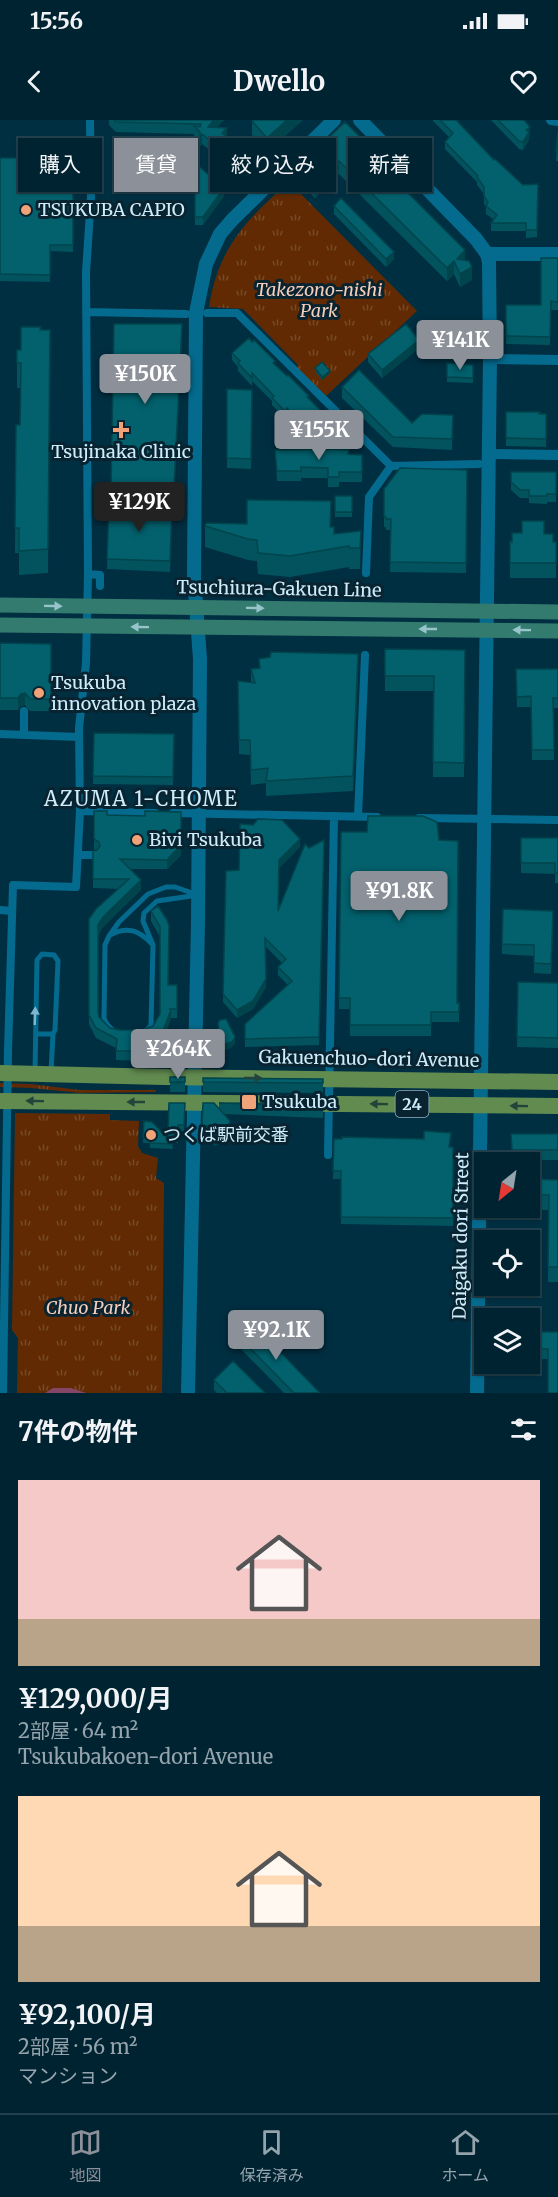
<!DOCTYPE html>
<html lang="ja">
<head>
<meta charset="utf-8">
<style>
	body { margin:0; font-family:Merriweather,"Noto Sans JP",serif; background:#0a2b3a; color:#f1f3f6; height:100vh; display:flex; flex-direction:column; font-size:22px; white-space:nowrap }
	* { box-sizing:border-box; margin:0 }
	p { font-size:20px; color:#95a4ac }
	.icon { flex:none; width:33px; height:33px; fill:none; stroke:currentColor; stroke-width:2; stroke-linecap:round; stroke-linejoin:round }
	.map { position:relative; height:1273px; overflow:hidden }
	.panel { display:flex; flex-direction:column; background:#002332; flex:1 }
	.panel>* { flex:none }
	.top-card { position:absolute; left:18px; top:18px; width:522px; height:54px; display:flex; gap:12px }
	.needle { width:39px; rotate:210deg }
	.fabs { position:absolute; left:474px; top:1032px; display:grid; gap:12px }
	.fabs a { display:grid; place-items:center; width:66px; height:66px; border-radius:0px; background:#002332; box-shadow:0 2px 4px #0004,0 0 0 2px #22404d; font-size:30px }
	.price { position:absolute; translate:-50% -51px; padding:0 14px; border-radius:6px; background:#8c9099; color:#fff; font-size:20px; line-height:39px; filter:drop-shadow(0 2px 3px #0008) }
	.price::after { content:''; position:absolute; left:50%; top:36px; width:18px; height:14px; margin-left:-9px; background:inherit; clip-path:polygon(0 0,100% 0,50% 100%) }
	.price.selected { background:#222; color:#fff }
	ul { padding:0; list-style:none }
	li { display:grid; align-content:center; gap:12px; height:318px; padding:0 18px }
	li span { display:grid; place-items:center; height:186px; border-radius:0px; color:#555 }
	li>.icon { margin-inline-start:auto }
	span .icon { width:108px; height:108px; fill:#fffc; stroke-width:1 }
	li b { font-size:26px }
	h2 { display:flex; justify-content:space-between; align-items:center; height:72px; padding:0 18px; font-size:26px }
	.tag { padding:0 21px; border-radius:0px; background:#002332; box-shadow:0 2px 4px #0004,0 0 0 2px #22404d; font-size:21px; line-height:54px }
	.tag.selected { background:#8c9099; color:#fff }
	.status { display:flex; justify-content:space-between; align-items:center; height:42px; padding:0 30px; background:#002332; direction:ltr }
	.status svg { height:16px; fill:currentColor }
	header { display:flex; justify-content:space-between; align-items:center; height:78px; padding:0 18px; background:#002332; font-size:27px; font-weight:700 }
	.tab-bar { display:flex; justify-content:space-around; align-items:center; height:84px; border-top:2px solid #22404d; background:#002332; font-size:16px; color:#95a4ac }
	.tab-bar a { display:grid; justify-items:center; gap:3px }
	.tab-bar .selected { color:#8c9099 }
	.map>svg:first-child { display:block }
</style>
</head>
<body>
<div class="status"><b>15:56</b><svg viewBox="0 0 49 12"><path d="M0 12V9h3v3zM5 12V6h3v6zM10 12V3h3v9zM15 12V0h3v12zM26 1h20v11H26zM47 4h2v5h-2z"/></svg></div>
<header><svg class="icon" aria-label="back" viewBox="0 0 24 24"><path d="M15 5l-7 7 7 7"/></svg>Dwello<svg class="icon" aria-label="heart" viewBox="0 0 24 24"><path d="M12 20l-8-8c-3-5 5-10 8-4 3-6 11-1 8 4z"/></svg></header>
<div class="map">
<svg width="558" height="1273" viewBox="0 0 558 1273">
	<defs>
		<pattern id="grass-tufts" width="24" height="20" patternUnits="userSpaceOnUse" patternTransform="scale(1.5)"><rect width="24" height="20" fill="#612a02"/><path d="M3 7l-1-3M5 7V3M7 7l1-3M15 17l-1-3M17 17v-4M19 17l1-3" fill="none" stroke="#764928"/></pattern>
		<pattern id="water-ripples" width="26" height="14" patternUnits="userSpaceOnUse" patternTransform="scale(1.5)"><rect width="26" height="14" fill="#854565"/><path d="M2 4q2-2 4 0t4 0M15 11q2-2 4 0t4 0" fill="none" stroke="#95607c"/></pattern>
	</defs>
	<rect width="100%" height="100%" fill="#002f42"/>
	<!-- grass -->
	<path fill="url(#grass-tufts)" d="M289 62 417 191 326 276 296 248 298 245 243 189 209 187C218 128 246 100 289 62Z
		M0 963 31 964 80 970H155L156 972 80 973 31 968 0 967Z
		M15 993 110 994V1000L139 1001 138 1026 142 1033 158 1038 156 1058 164 1063 162 1273H17L18 1218 12 1210Z"/>
	<!-- water -->
	<path fill="url(#water-ripples)" d="M53 1268H71L86 1273H45Z"/>
	<g fill="none" stroke-linecap="round" stroke-linejoin="round">
		<!-- service -->
		<path stroke="#056b8e" stroke-width="5" d="M166 767H175L198 775 157 781 144 793 143 801 153 825 151 905C140 922 110 917 104 898L105 825 109 816 119 802 148 774Z
			M110 815C127 806 139 810 152 824
			M37 914H53
			M35 952 37 840 42 834 54 835 58 841 55 910 53 914 51 952"/>
		<!-- pedestrian -->
		<path stroke="#056b8e" stroke-width="8" d="M86 192 186 194
			M207 193H237L391 346
			M366 453 369 377 391 346 479 344
			M88 454 100 455V466
			M0 614 79 617
			M24 615V591
			M80 691 155 693
			M173 693 377 697
			M358 696 365 535
			M419 698 558 700
			M78 735H94
			M0 790 12 791
			M328 1035 334 696
			M3 1273 8 931 13 765 76 767 80 691 79 608 86 543 88 454 86 152 91 77 90 0"/>
		<!-- minor -->
		<path stroke="#056b8e" stroke-width="10" d="M551 0 558 1
			M490 239 558 240
			M488 334 558 335"/>
		<!-- tertiary -->
		<path stroke="#056b8e" stroke-width="14" d="M360 0 476 119 487 134 489 142 490 239 477 1273
			M487 134H558
			M188 1273 198 803 200 539 194 457 196 193 206 144 220 114 232 100 334 0"/>
		<!-- secondary -->
		<path stroke="#347b6f" stroke-width="15" d="M0 485 558 492
			M0 505 558 511"/>
		<!-- primary -->
		<path stroke="#628b50" stroke-width="16" d="M0 953 164 957 558 962
			M0 981 558 986"/>
	</g>
	<!-- wall -->
	<path fill="#02535e" d="M109 0H224L216 8 227 19 255 54 244 63 212 32 202 24 200 26V22L194 16V14L116 12 109 5Z
		M303 0 267 32 252 15V1Z
		M433 0H456L494 40 523 65 538 64 537 117 526 118V111H491V103L493 99 486 94V87L484 84V74L477 65V62L445 29V22L449 17 433 1Z
		M491 0H524L530 14 529 16V20L523 30 519 29Z
		M558 11V41H556Z
		M362 27 465 140 472 160 460 167 454 154 447 161 339 54 315 78 298 61V47Z
		M0 38 44 42 52 60H73V132L50 131V162L0 161Z
		M195 43 224 76 203 105H195Z
		M334 86 394 139 386 147 334 94Z
		M558 138V190H551L550 225 506 224V185H541Z
		M427 202 451 203 450 233 427 232Z
		M114 204 182 214 174 378H111Z
		M41 210H50L48 453 19 455V433H15L16 305H20L21 268H17V243L21 230Z
		M419 228 382 258 368 242V234Z
		M232 233 275 244 309 279 338 314 337 321H316V316L299 300 295 304 287 296 285 298 272 285V281L252 261V266L238 251V247L232 240Z
		M447 243 473 245V263L447 262Z
		M315 248 330 253 322 260 315 251Z
		M342 267 412 303 453 295 452 330 393 327 342 278Z
		M227 269 252 270 251 349 227 348Z
		M506 292 546 294V327L506 326Z
		M275 330 362 335V362H339V367H328V358H301V361H277Z
		M467 350 466 453 390 452 391 410H386V407H384V369Z
		M511 352H556V382H547V384L529 383V378H520L511 370Z
		M335 376H352V397H335Z
		M109 384 172 387 170 452 107 449Z
		M205 406 331 407 334 414 361 411 360 449H349V447L290 457 258 454 257 441 248 440 205 427Z
		M544 414 553 422H556V458H510V443L512 422Z
		M0 523 51 524V591H30L25 585 21 586 18 590H0Z
		M385 529 465 530 464 657H433L434 571H385Z
		M259 539 358 549 353 671 266 676V663L251 665 250 635 239 634 238 561 251 563V549L259 548Z
		M516 549H558V588H553L554 640H532L531 587H517Z
		M94 613 174 614 173 665 93 664Z
		M94 691 107 695 145 696 181 692V735L167 749H130L141 770 103 807 98 815V893L99 897 110 908 120 910H143L153 906 160 894V817L151 801V791L158 786 168 865H177V898H171L165 914H168L167 935 145 933 144 941 116 940V928L96 918 89 904V799L119 769 93 768V731H97L94 729Z
		M341 712 439 720 457 883H459V902H431V916H350V889H339Z
		M521 718H558V763H555V754L521 753Z
		M324 720 319 925 245 927V904L288 865 278 855V847L282 843 265 826 266 867 253 889 237 898 223 882 226 751 239 750 300 727 279 748V791L309 728Z
		M553 802 551 854 534 853V836L502 834V824Z
		M518 862 558 863V928L517 927Z
		M218 903 235 923 232 927 225 930 219 920Z
		M171 924 186 925V947H170Z
		M204 925 222 926 221 947H204Z
		M170 957H185V972H170Z
		M203 958 323 959V973L203 972Z
		M169 983H185L184 1015H178V1023H172L173 1029 150 1028V1023H143L144 1001 168 1018Z
		M203 983 219 989V983L323 984V998L224 994 230 1011 227 1019 215 1026 207 1016H202Z
		M511 1014H558V1040H512Z
		M334 1019 453 1027V1106L341 1104V1059H333Z
		M530 1059 558 1060V1162H548L549 1090 512 1089V1088H530Z
		M530 1212H558L548 1239H530Z
		M238 1216 320 1273H284L238 1226Z
		M214 1260 265 1273H217L214 1270Z"/>
	<!-- shaded-wall -->
	<path fill="#01444c" d="M214 0H224L208 17V7Z
		M287 0H303L267 32V18Z
		M530 7 529 20 523 30V22L526 10Z
		M227 8V18L222 13Z
		M202 14V24L200 26V16Z
		M362 19V32L358 23Z
		M339 41V54L315 78V65Z
		M255 44V54L244 63V53Z
		M224 68V76L203 105V97Z
		M465 130V143L457 139Z
		M394 132V139L386 147V139Z
		M454 141V154L447 161V148Z
		M472 147V160L460 167V154Z
		M419 220V228L382 258V250Z
		M330 251V253L322 260V257Z
		M287 288V296L285 298V291Z
		M299 293V300L295 304V297Z
		M358 534V549L353 671V656Z
		M25 573V585L21 586 18 590V578L21 574Z
		M300 719V727L279 748V740Z
		M181 725V735L167 749V740Z
		M141 760V770L103 807 98 815 97 820 98 805 103 797Z
		M266 859V867L253 889 237 898V890Z
		M171 890V899L162 922V913Z
		M235 917V923L232 927 225 930V924Z
		M230 1001V1011L227 1019 215 1026V1016Z"/>
	<!-- building -->
	<path fill="#02616d" stroke="#01444c" stroke-width="1.5" d="M114 0H214L208 7 227 8 222 13 255 44 244 53 212 22 202 14 200 16V12L194 6 200 7 201 4 116 2Z
		M253 0H287L267 18 252 1Z
		M440 0H456L494 40 495 39 523 65 538 64 537 110H526V103H491L497 95 486 86 488 82 484 76V67L477 57 478 56 445 22 453 13Z
		M498 0H524L530 7 526 10 529 12 523 22 519 21Z
		M345 2 362 19 358 23 465 130 457 139 469 141 472 147 460 154 454 141 447 148 339 41 315 65 298 47Z
		M558 11V32L556 31Z
		M0 38H44V42H52V60H73V125H50V155L0 154Z
		M195 43 224 68 203 97H195Z
		M341 78 394 132 386 139 334 86Z
		M541 138H558V182L551 181 550 217 506 216V185H541Z
		M427 202 451 203 450 225 427 224Z
		M114 204H182L174 367 111 368Z
		M406 204 419 220 382 250 368 234Z
		M21 207H41L40 210H50L48 429 19 431V408H15L16 305H20L21 243H17V230H21Z
		M249 218 252 222 254 220 275 241 273 243 287 256 288 255 309 276 307 277 319 289 338 307 336 309 337 314H316V308L299 293 295 297 287 288 285 291 272 278 274 276 252 253V258L238 243 240 241 232 233Z
		M322 242 330 251 322 257 315 248Z
		M447 243 473 245V258L447 257Z
		M359 250 412 303 422 294 453 295 452 319 393 317 342 267Z
		M227 269 252 270 251 339 227 338Z
		M506 292H540L539 294H546V319L506 318Z
		M333 329 349 330 348 334 362 335V352H339V357H328V348L301 347V351H277L275 330Z
		M400 348 467 350 466 443 390 442 391 399H386V397H384V369Z
		M511 352H556V374H547V376H529V370H520L511 362Z
		M335 376H352V392H335Z
		M247 380 331 381 330 407H334V414L361 411 360 428H349V426L290 436 258 433 257 420 248 419 205 406 206 403 247 404Z
		M109 384 172 387 170 441 107 439Z
		M522 401H544V414H553V422H556V443H510V421L512 422V413H522Z
		M0 523 51 524V579H30L25 573 21 574 18 578H0Z
		M385 529 465 530 464 643 433 642 434 556H385Z
		M271 532 358 534 353 656 266 661 268 648 251 650 250 620H239L238 561 255 563 251 549 260 548 259 539 270 537Z
		M516 549H558V578H553L554 630H532L531 576 517 577Z
		M94 613 174 614 173 657 93 656Z
		M94 691H107V695L145 696V691L181 692V725L167 740 120 739 141 760 103 797 98 805V893L99 897 110 908 120 910H143L153 906 160 894V807L151 791 158 786 167 800 169 806 168 865H177V889H170L171 890 162 913 160 912 159 914H168L167 925 145 924 144 931H116L117 919 96 908 89 895V799L96 789 129 759H93V731L97 730 100 726 99 722 94 719Z
		M368 696H423L437 702 439 720 458 721 457 883H459V892H431V905H350V878H339L341 712H367Z
		M258 699 282 700 300 719 279 740 278 791 305 724 309 728 324 720 319 917 245 919V904L292 861 278 847 286 839 265 818 266 859 253 881 237 890 223 874 226 751 239 750 240 704 253 705Z
		M521 718H558V753H555V743H521Z
		M503 789 553 791 551 844 534 843V825L502 824Z
		M518 862 558 863V918L517 917Z
		M226 899 235 917 232 922 225 924 219 915 218 903 220 900Z
		M171 924 186 925V937L170 936Z
		M204 925 222 926 221 937H204Z
		M170 957H185V962H170Z
		M203 958 323 959V963L203 962Z
		M169 983H185L184 1005H178V1013H168Z
		M203 983H214L230 1001 227 1009 215 1016 207 1006H202Z
		M219 983 323 984V987Z
		M144 1001 152 1002 173 1024 150 1023V1018L143 1017Z
		M424 1011 451 1013 449 1027H453V1098L341 1097V1051H333L334 1019H342V1017L424 1019Z
		M511 1014H558V1030H512Z
		M530 1059 558 1060V1147H548L549 1075H530Z
		M251 1202 320 1273H294L238 1216Z
		M530 1212H558V1273H548V1229H530Z
		M233 1241 265 1273H227L214 1260Z"/>
	<!-- one-way arrows -->
	<defs><path id="oneway-solid" d="M-6-.8H1V-3.2L6.5 0L1 3.2V.8H-6Z" transform="scale(1.5)"/></defs>
	<g fill="#97c4cb">
		<use href="#oneway-solid" transform="translate(53 486) rotate(1)"/>
		<use href="#oneway-solid" transform="translate(255 488) rotate(1)"/>
		<use href="#oneway-solid" transform="translate(140 507) rotate(-179)"/>
		<use href="#oneway-solid" transform="translate(428 509) rotate(-180)"/>
		<use href="#oneway-solid" transform="translate(522 510) rotate(-179)"/>
	</g>
	<use fill="#7db8d0" href="#oneway-solid" transform="translate(35 896) rotate(-88)"/>
	<g fill="#24433a">
		<use href="#oneway-solid" transform="translate(253 958)"/>
		<use href="#oneway-solid" transform="translate(35 981) rotate(-179)"/>
		<use href="#oneway-solid" transform="translate(136 982) rotate(-180)"/>
		<use href="#oneway-solid" transform="translate(379 984) rotate(-179)"/>
		<use href="#oneway-solid" transform="translate(519 986) rotate(-179)"/>
	</g>
	<!-- markers -->
	<g fill="#f0a378" stroke="#092430" stroke-width="2">
		<circle cx="26" cy="90" r="6"/>
		<path d="M118 301h6v6h6v6h-6v6h-6v-6h-6v-6h6z"/>
		<circle cx="39" cy="573" r="6"/>
		<circle cx="137" cy="720" r="6"/>
		<rect x="241" y="974" width="16" height="16" rx="3"/>
		<circle cx="151" cy="1015" r="6"/>
	</g>
	<g text-anchor="middle" stroke-width="6" stroke-linejoin="round" paint-order="stroke">
		<!-- shield labels -->
		<rect fill="#092430" stroke="#92b0bf" stroke-width="1.5" x="395.5" y="971" width="33" height="26" rx="4.5"/>
		<g font-size="16" font-weight="bold" fill="#cdecfc">
			<text x="412" y="990">24</text>
		</g>
		<!-- poi labels -->
		<g font-size="18" fill="#cdecfc" stroke="#092430" text-anchor="start">
			<text x="38" y="96">TSUKUBA CAPIO</text>
			<text x="121" y="338" text-anchor="middle">Tsujinaka Clinic</text>
			<text x="51" y="569">Tsukuba<tspan x="51" dy="21">innovation plaza</tspan></text>
			<text x="149" y="726">Bivi Tsukuba</text>
			<text x="262" y="988">Tsukuba</text>
			<text x="163" y="1021">つくば駅前交番</text>
		</g>
		<!-- park labels -->
		<g font-size="18" font-style="italic" fill="#f4ceba" stroke="#092430">
			<text x="319" y="176">Takezono-nishi<tspan x="319" dy="21">Park</tspan></text>
			<text x="88" y="1194">Chuo Park</text>
		</g>
		<!-- street labels -->
		<g font-size="18" fill="#cdecfc" stroke="#092430">
			<text transform="translate(279 469) rotate(1)" y="6">Tsuchiura-Gakuen Line</text>
			<text transform="translate(369 939) rotate(1)" y="6">Gakuenchuo-dori Avenue</text>
			<text transform="translate(461 1116) rotate(-89)" y="6">Daigaku dori Street</text>
		</g>
		<!-- neighbourhood labels -->
		<g font-size="20" letter-spacing="1.5" fill="#cdecfc" stroke="#092430">
			<text x="141" y="686">AZUMA 1-CHOME</text>
		</g>
	</g>
</svg>
<div class="fabs">
<a><svg class="needle" viewBox="-14 -14 28 28"><path d="M0-13l5 13h-10z" fill="#e53935"/><path d="M0 13l5-13h-10z" fill="#95a4ac"/></svg></a>
<a><svg class="icon" aria-label="locate" viewBox="0 0 24 24"><circle cx="12" cy="12" r="6"/><path d="M12 2v4M12 18v4M2 12h4M18 12h4"/></svg></a>
<a><svg class="icon" aria-label="layers" viewBox="0 0 24 24"><path d="M12 4l9 5-9 5-9-5zM3 14l9 5 9-5"/></svg></a>
</div>
<b class="price" style="left:460px;top:251px">¥141K</b>
<b class="price" style="left:145px;top:285px">¥150K</b>
<b class="price" style="left:319px;top:341px">¥155K</b>
<b class="price selected" style="left:139px;top:413px">¥129K</b>
<b class="price" style="left:399px;top:802px">¥91.8K</b>
<b class="price" style="left:178px;top:960px">¥264K</b>
<b class="price" style="left:276px;top:1241px">¥92.1K</b>
<div class="top-card">
<a class="tag">購入</a>
<a class="tag selected">賃貸</a>
<a class="tag">絞り込み</a>
<a class="tag">新着</a>
</div>
</div>
<section class="panel">
<h2>7件の物件<svg class="icon" aria-label="filters" viewBox="0 0 24 24"><path d="M4 7h16M4 17h16"/><circle cx="9" cy="7" r="2"/><circle cx="15" cy="17" r="2"/></svg></h2>
<ul>
<li><span style="background:linear-gradient(#f6c9c9 75%,#b9a48a 0)"><svg class="icon" aria-label="home" viewBox="0 0 24 24"><path d="M3 11l9-7 9 7M6 9v11h12V9"/></svg></span><div><b>¥129,000/月</b><p>2部屋 · 64 m²</p><p>Tsukubakoen-dori Avenue</p></div></li>
<li><span style="background:linear-gradient(#ffd9b3 70%,#b9a48a 0)"><svg class="icon" aria-label="home" viewBox="0 0 24 24"><path d="M3 11l9-7 9 7M6 9v11h12V9"/></svg></span><div><b>¥92,100/月</b><p>2部屋 · 56 m²</p><p>マンション</p></div></li>
</ul>
</section>
<nav class="tab-bar">
<a class="selected"><svg class="icon" aria-label="map" viewBox="0 0 24 24"><path d="M3 6l6-2 6 2 6-2v14l-6 2-6-2-6 2zM9 4v14M15 6v14"/></svg>地図</a>
<a><svg class="icon" aria-label="saved" viewBox="0 0 24 24"><path d="M7 4h10v16l-5-4-5 4z"/></svg>保存済み</a>
<a><svg class="icon" aria-label="home" viewBox="0 0 24 24"><path d="M3 11l9-7 9 7M6 9v11h12V9"/></svg>ホーム</a>
</nav>
</body>
</html>
